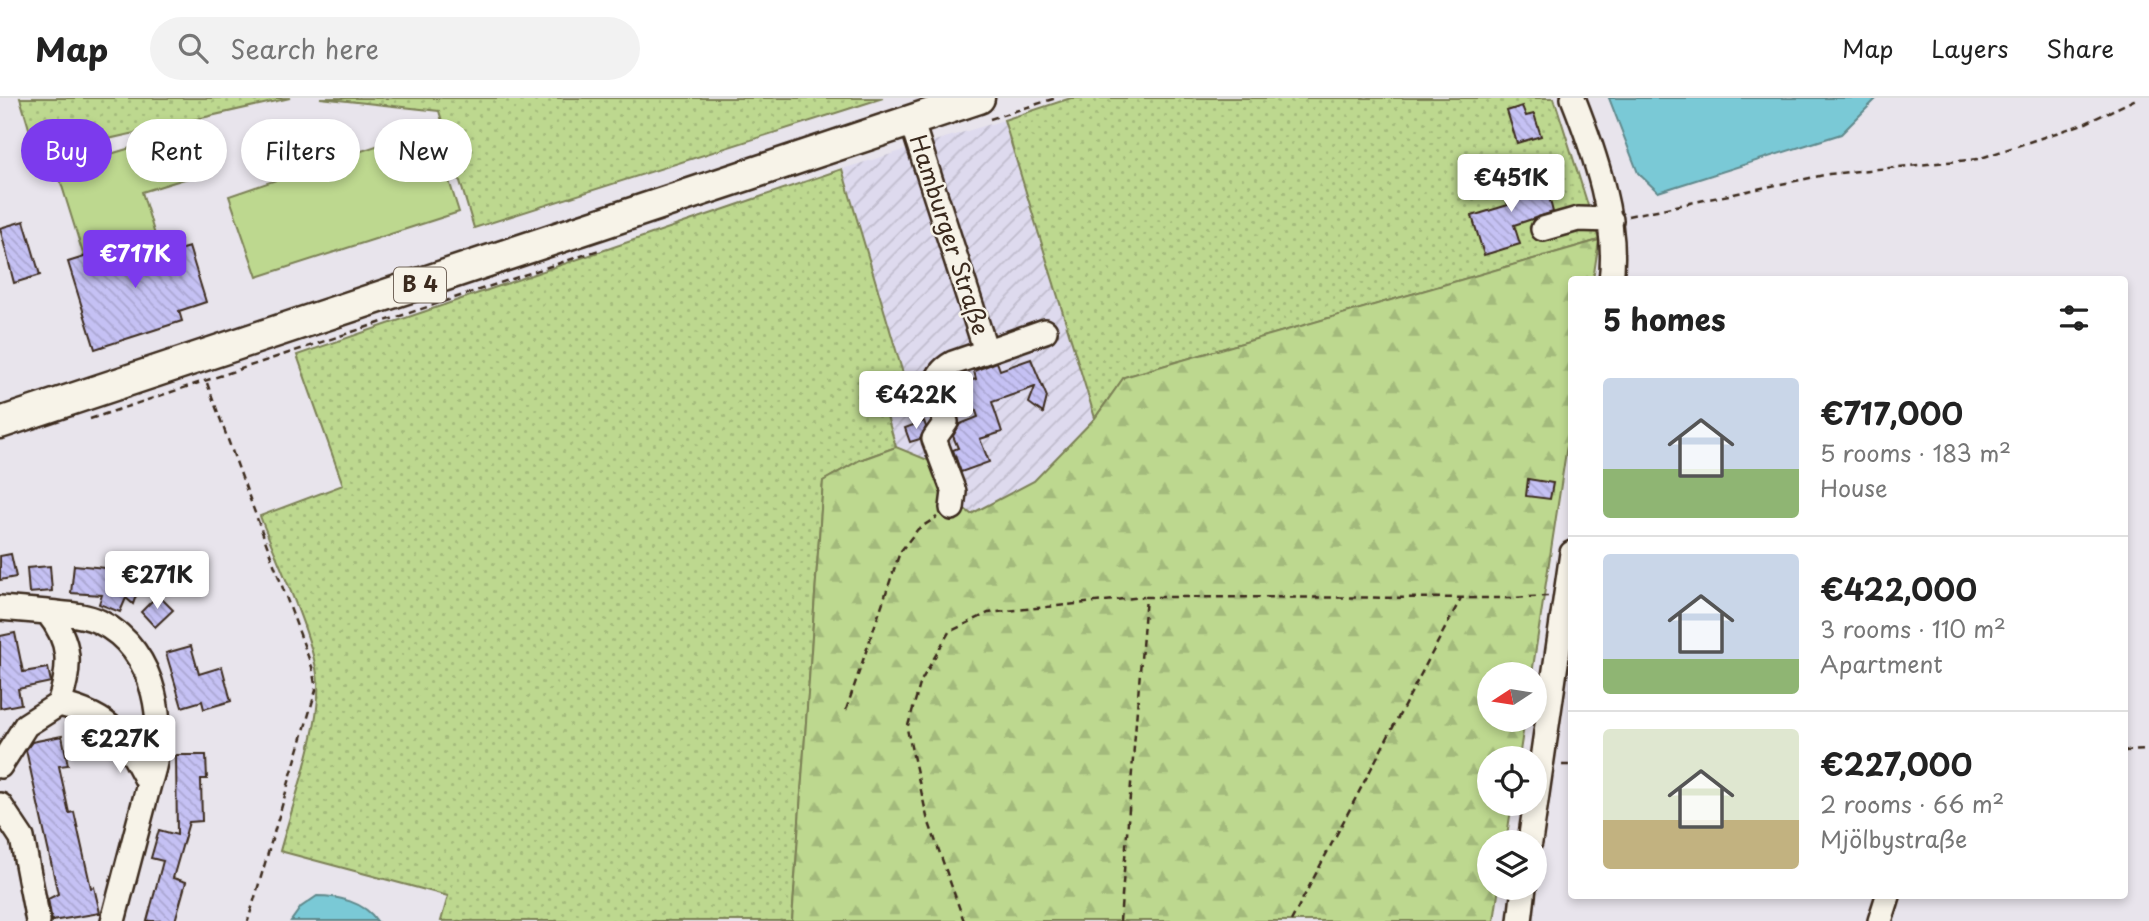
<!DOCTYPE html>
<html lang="en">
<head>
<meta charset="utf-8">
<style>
	body { margin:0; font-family:"Playpen Sans",sans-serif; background:#f2f2f2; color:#222; height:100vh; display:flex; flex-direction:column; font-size:26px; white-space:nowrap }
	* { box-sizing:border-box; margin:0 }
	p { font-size:23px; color:#767676 }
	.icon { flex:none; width:38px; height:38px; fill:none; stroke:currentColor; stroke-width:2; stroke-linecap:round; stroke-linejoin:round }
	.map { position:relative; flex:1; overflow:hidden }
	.side { position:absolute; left:1568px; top:178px; width:560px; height:623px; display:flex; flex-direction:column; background:#fff; border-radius:7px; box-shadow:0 4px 10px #0003 }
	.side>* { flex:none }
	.guide { position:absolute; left:21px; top:21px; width:665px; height:63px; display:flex; gap:14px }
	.needle { width:46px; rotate:258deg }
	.buttons { position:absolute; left:1477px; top:564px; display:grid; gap:14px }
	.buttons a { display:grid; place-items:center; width:70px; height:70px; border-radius:50%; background:#fff; box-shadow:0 4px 10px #0003; font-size:35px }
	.price { position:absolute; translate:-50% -60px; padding:0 16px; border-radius:7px; background:#fff; color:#222; font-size:23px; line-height:46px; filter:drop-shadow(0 2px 4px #0008) }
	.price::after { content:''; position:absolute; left:50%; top:42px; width:21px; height:16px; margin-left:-10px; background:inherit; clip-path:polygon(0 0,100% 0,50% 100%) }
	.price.active { background:#7c3aed; color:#fff }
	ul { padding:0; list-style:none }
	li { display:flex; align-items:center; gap:21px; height:175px; padding:0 35px }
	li+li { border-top:2px solid #e0e0e0 }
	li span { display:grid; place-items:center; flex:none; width:196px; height:140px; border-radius:7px; color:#555 }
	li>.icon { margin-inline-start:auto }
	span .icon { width:84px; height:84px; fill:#fffc; stroke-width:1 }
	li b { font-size:30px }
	h2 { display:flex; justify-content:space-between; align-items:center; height:84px; padding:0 35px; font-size:30px }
	.chip { padding:0 24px; border-radius:32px; background:#fff; box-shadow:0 4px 10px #0003; font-size:24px; line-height:63px }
	.chip.active { background:#7c3aed; color:#fff }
	header { display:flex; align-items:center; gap:42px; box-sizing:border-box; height:98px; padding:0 35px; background:#fff; border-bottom:2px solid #e0e0e0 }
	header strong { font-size:33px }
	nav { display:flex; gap:38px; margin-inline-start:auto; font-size:24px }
	.search { width:490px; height:63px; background:#f2f2f2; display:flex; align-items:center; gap:18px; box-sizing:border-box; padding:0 24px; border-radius:38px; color:#767676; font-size:26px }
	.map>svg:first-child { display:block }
</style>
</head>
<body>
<header>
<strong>Map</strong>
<div class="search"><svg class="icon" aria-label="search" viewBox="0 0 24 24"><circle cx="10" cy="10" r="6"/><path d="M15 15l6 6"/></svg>Search here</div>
<nav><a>Map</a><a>Layers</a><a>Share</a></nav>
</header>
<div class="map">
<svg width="2149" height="823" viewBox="0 0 2149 823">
	<defs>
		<pattern id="industrial-furrows" width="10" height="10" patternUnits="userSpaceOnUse" patternTransform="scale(1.75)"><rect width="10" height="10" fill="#dedaee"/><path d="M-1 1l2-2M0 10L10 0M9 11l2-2" fill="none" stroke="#bfbbcc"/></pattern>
		<pattern id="grass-dots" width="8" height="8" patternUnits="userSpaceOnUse" patternTransform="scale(1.75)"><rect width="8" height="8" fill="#bdd88f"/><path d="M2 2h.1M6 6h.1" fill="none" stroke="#a3ba7b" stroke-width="1.8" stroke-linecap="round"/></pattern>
		<pattern id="forest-firs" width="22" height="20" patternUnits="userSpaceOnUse" patternTransform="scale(1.75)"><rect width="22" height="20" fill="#bdd88f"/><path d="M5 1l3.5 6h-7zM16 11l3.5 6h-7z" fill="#a3ba7b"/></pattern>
		<pattern id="building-back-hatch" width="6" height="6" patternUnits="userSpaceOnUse" patternTransform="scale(1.75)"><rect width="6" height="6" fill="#c5c1f4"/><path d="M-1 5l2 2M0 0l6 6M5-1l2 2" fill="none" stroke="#aaa6d1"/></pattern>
	</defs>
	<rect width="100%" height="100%" fill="#e8e4ec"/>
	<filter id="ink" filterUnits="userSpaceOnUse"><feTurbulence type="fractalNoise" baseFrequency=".0143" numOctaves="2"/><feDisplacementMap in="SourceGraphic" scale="14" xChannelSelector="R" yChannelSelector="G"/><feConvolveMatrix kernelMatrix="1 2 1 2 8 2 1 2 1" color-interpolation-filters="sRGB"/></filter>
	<g filter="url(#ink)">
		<!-- industrial -->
		<path fill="url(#industrial-furrows)" d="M1004 22 1095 320 1034 383 971 416 947 397 935 365 896 349 881 297 906 288 842 71Z"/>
		<!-- grass -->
		<path fill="url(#grass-dots)" stroke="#7c8156" stroke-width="2" d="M20 0H290L37 57Z
			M320 0H883L474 130 439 13Z
			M1071 0H1554L1599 142 1124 279 1095 320 1004 22Z
			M842 71 907 289 881 298 896 349 860 362 823 383 792 823H441L448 798 280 753C292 708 321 629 318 585 315 541 277 463 260 418L343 387 297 257Z"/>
		<!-- forest -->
		<path fill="url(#forest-firs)" stroke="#7c8156" stroke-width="2" d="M1599 142 1593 182H1572L1571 321 1532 576H1489V621H1525L1519 660H1489V705H1512L1506 744H1489V789H1499L1494 823H792L823 383 860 362 896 349 935 365 947 397 971 416 1034 383 1095 320 1124 279Z"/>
		<!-- pitch -->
		<path fill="#bdd88f" stroke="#7c8156" stroke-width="2" d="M204 28 217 71 142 94 155 137 84 159 57 72Z
			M432 29 459 114 257 179 229 98Z"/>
		<!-- water -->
		<path fill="#7ac9d6" stroke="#61898c" stroke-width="2" d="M1609 0H1877L1841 36 1658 94 1638 75Z
			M317 798C337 798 365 804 377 823H291L301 809Z"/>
		<!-- building -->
		<path fill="url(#building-back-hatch)" stroke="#3b2a1e" stroke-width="2" d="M1522 8 1526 18 1534 16 1541 38 1517 45 1507 13Z
			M1519 71 1525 93 1546 87 1553 114 1514 127 1520 146 1484 157 1472 118 1508 107 1500 77Z
			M24 123 40 177 14 185 0 130Z
			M155 137 161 157 189 149 206 204 179 213 182 223 95 251 68 164Z
			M1031 261 1047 299 1043 315 1029 305 1035 289 992 304 1002 334 980 341 989 364 961 374 953 352 958 350 953 338 960 326 978 319 966 284 976 281 974 273 997 264 1000 272Z
			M924 323 926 329 920 341 910 344 905 330Z
			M1528 381 1553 385 1550 401 1526 398Z
			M11 456 16 479 0 482V458Z
			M74 467 116 471 142 481 133 506 126 500 120 514 99 506 102 497 71 495Z
			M50 468 52 493 29 495 27 470Z
			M158 497 173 512 155 529 141 514Z
			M15 535 23 574 48 570 51 584 18 591 21 606 0 610V538Z
			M191 548 199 576 222 569 231 603 204 611 202 603 182 609 166 555Z
			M62 638 68 667 59 668 69 715 74 714 91 790 94 789 100 815 52 823 48 801 58 796 26 652 32 644Z
			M176 657H206L207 681H201L202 723 189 724 173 780 186 784 175 823H147L163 763 151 760 159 732 177 737Z"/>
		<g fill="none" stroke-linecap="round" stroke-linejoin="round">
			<!-- minor casing -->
			<g stroke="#3b2a1e" stroke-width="28">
				<path id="minor" d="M1573 0C1594 53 1619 125 1611 182
					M911 22 986 253
					M1543 131 1578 121 1611 122
					M952 410 954 394 934 341 946 324C937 300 926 280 953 265L1045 233
					M0 510 47 514
					M59 606C71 569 72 544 47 514 64 516 84 516 100 524 157 552 169 631 149 686
					M0 668 26 627 59 606C112 618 125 639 149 686L113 823
					M0 707 22 740 38 823
					M1530 744 1572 455
					M1520 823 1524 789
					M1880 823 1888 798"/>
			</g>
			<!-- major casing -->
			<g stroke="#3b2a1e" stroke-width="35">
				<path id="major" d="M0 325 979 0"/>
			</g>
			<!-- path -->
			<path stroke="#3b2a1e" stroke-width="2.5" stroke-dasharray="7 5" stroke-linecap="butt" d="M990 21 1056 0
				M1628 118 1829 76 1978 61 2086 25 2138 0
				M207 285 312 569 316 592 248 823
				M90 321 602 151
				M846 612 900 454 918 431 937 419
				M2124 653 2149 652
				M1562 667H1572
				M964 823 927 719 907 631 921 583 949 534 988 515 1144 499
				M1120 823 1146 499 1510 500 1548 498
				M1291 823 1461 500"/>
			<!-- minor -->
			<use href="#minor" stroke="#f7f3e8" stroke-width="23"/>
			<!-- major -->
			<use href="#major" stroke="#f7f3e8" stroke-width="30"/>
		</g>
	</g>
	<g text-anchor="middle" stroke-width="5" stroke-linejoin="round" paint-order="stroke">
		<!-- shield labels -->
		<rect fill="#f7f3e8" stroke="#73665b" stroke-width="2" x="394" y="169.5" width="52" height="35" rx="5"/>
		<g font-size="21" font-weight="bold" fill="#3b2a1e">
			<text x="420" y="194">B 4</text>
		</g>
		<!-- street labels -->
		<g font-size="23" fill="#3b2a1e" stroke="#f7f3e8">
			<text transform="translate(949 137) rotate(72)" y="8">Hamburger Straße</text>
		</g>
	</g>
</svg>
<div class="buttons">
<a><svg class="needle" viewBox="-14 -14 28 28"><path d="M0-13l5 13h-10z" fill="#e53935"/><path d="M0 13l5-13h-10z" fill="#767676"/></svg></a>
<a><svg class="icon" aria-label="locate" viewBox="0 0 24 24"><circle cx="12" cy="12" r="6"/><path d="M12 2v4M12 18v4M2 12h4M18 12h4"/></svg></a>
<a><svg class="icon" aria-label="layers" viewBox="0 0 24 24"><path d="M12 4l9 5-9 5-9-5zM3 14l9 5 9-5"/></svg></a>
</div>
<b class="price" style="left:1511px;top:116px">€451K</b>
<b class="price active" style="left:135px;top:192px">€717K</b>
<b class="price" style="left:916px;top:333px">€422K</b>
<b class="price" style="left:157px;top:513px">€271K</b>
<b class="price" style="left:120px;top:677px">€227K</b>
<div class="guide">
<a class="chip active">Buy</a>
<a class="chip">Rent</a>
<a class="chip">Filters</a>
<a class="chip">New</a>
</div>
<section class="side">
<h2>5 homes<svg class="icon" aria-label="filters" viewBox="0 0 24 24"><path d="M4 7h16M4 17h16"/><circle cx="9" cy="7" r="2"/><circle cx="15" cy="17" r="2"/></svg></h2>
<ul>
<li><span style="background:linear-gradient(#c9d6e8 65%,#8fb573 0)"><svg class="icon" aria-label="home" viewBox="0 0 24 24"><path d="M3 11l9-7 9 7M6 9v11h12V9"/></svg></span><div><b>€717,000</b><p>5 rooms · 183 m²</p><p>House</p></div></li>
<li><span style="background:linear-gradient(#c9d6e8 75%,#8fb573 0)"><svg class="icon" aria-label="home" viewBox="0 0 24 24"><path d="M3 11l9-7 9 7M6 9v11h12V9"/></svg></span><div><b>€422,000</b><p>3 rooms · 110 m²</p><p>Apartment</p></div></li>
<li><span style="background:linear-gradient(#dfe7d0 65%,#c2b280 0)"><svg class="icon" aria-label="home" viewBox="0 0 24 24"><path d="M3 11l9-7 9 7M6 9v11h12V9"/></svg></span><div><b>€227,000</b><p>2 rooms · 66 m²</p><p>Mjölbystraße</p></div></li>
</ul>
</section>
</div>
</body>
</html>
